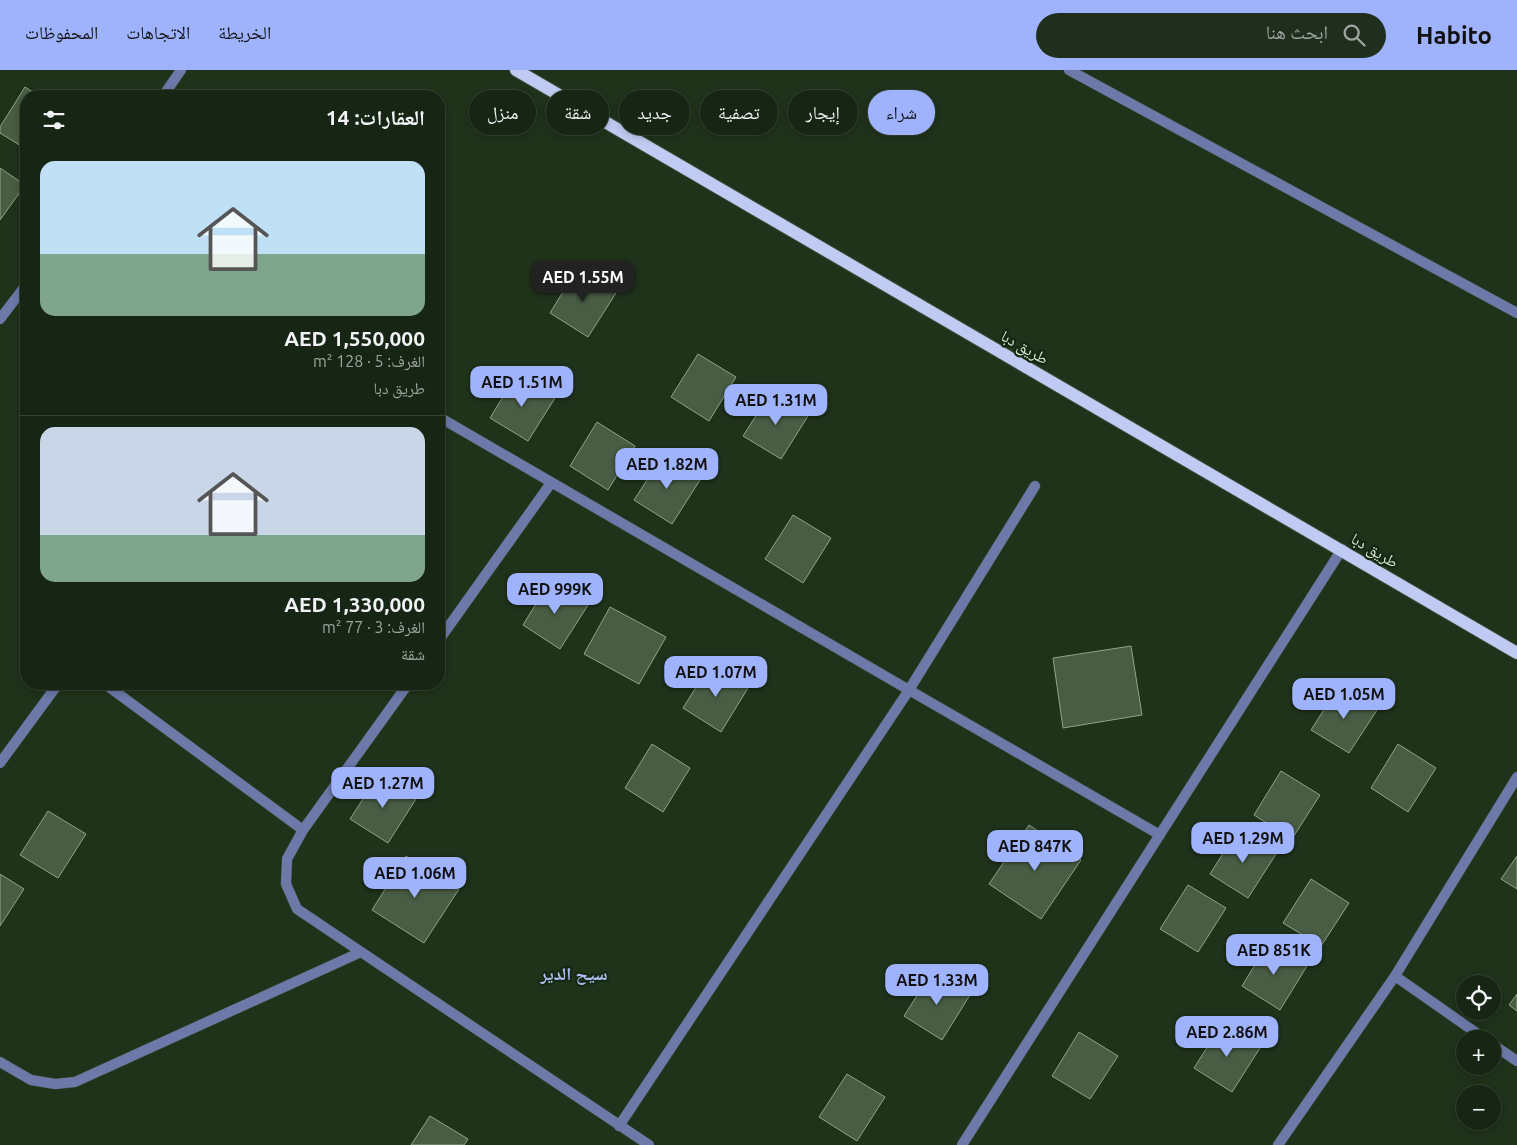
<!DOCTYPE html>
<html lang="ar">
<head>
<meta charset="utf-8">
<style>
	body { margin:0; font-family:Ubuntu,"Noto Naskh Arabic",sans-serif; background:#202e1d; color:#f1f3f6; direction:rtl; height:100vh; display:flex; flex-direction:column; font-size:19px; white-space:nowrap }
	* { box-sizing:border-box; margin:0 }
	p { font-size:16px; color:#9ea5a0 }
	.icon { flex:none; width:28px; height:28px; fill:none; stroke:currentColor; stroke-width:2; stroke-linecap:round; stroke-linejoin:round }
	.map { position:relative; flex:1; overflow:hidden; direction:ltr }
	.sheet { position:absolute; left:20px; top:20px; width:425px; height:600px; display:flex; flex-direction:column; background:#172614; border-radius:20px; box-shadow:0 2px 8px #0003,0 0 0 1px #364334; direction:rtl }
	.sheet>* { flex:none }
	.banner { position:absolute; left:460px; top:20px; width:475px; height:45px; direction:rtl; display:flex; gap:10px }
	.fabs { position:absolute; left:1456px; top:905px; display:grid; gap:10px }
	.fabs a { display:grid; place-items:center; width:45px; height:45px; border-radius:50%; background:#172614; box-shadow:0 2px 8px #0003,0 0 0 1px #364334; font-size:25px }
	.price { position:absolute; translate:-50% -42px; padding:0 11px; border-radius:10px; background:#9fb3fd; color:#111; font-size:16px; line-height:32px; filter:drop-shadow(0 1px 2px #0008) }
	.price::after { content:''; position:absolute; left:50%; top:30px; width:15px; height:11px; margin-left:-8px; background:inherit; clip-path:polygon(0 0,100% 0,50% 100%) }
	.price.active { background:#222; color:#fff }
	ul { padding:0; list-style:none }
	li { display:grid; align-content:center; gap:10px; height:265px; padding:0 20px }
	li+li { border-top:1px solid #364334 }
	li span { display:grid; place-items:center; height:155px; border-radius:15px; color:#555 }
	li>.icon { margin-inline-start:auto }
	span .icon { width:90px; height:90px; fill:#fffc; stroke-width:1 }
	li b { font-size:21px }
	h2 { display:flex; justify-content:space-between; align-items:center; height:60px; padding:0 20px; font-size:21px }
	.tag { padding:0 18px; border-radius:22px; background:#172614; box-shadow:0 2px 8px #0003,0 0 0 1px #364334; font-size:18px; line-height:45px }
	.tag.active { background:#9fb3fd; color:#111 }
	header { display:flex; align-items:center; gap:30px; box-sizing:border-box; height:70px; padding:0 25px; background:#9fb3fd; color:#111 }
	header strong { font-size:24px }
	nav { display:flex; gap:28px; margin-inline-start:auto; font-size:18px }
	.search { width:350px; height:45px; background:#202e1d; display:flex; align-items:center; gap:12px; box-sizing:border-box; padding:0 18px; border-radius:28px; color:#9ea5a0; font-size:19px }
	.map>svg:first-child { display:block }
</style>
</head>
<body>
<header>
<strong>Habito</strong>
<div class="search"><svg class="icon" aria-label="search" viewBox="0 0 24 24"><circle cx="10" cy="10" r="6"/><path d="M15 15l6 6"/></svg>ابحث هنا</div>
<nav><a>الخريطة</a><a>الاتجاهات</a><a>المحفوظات</a></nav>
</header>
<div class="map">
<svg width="1517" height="1075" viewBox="0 0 1517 1075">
	<rect width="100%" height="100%" fill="#1f321a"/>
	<!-- building -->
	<path fill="#485d43" stroke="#8ea588" d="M25 17 39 26H26V79L0 63V57Z
		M0 98 25 115 0 150Z
		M577 199 616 223 588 267 550 243Z
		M698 284 736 307 709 351 671 327Z
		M517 304 555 328 528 371 490 348Z
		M771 322 808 346 781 389 743 366Z
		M597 352 635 376 608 420 570 396Z
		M662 387 700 410 672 454 634 430Z
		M793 445 831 468 803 513 765 489Z
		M550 511 588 535 560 579 523 555Z
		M610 537 666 567 639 614 584 584Z
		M1131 576 1142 645 1063 658 1053 588Z
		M710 595 748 618 721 662 683 638Z
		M175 614H187L184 619Z
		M1339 616 1377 640 1349 683 1311 660Z
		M652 674 690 698 663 742 625 718Z
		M1398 674 1436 698 1408 742 1371 718Z
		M1281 701 1320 725 1292 769 1254 745Z
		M378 706 416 729 388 773 350 749Z
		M48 741 86 764 58 808 20 785Z
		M1029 755 1081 790 1041 849 989 814Z
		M1238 760 1276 784 1248 828 1210 804Z
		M406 786 459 819 424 873 372 840Z
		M1517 786V819L1501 809Z
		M0 804 24 819 0 856Z
		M1311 809 1349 833 1321 876 1283 853Z
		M1188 815 1226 838 1198 882 1160 859Z
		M1269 872 1307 896 1280 940 1242 916Z
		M932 902 970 925 942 970 904 946Z
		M1517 924V941L1509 935Z
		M1222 954 1260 978 1232 1022 1194 998Z
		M1079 962 1118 986 1090 1029 1052 1006Z
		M847 1004 885 1027 857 1071 819 1047Z
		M430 1046 468 1069 464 1075H411Z"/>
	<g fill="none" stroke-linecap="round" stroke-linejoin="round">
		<!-- street casing -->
		<g stroke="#3d4e38" stroke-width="11">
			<path id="street" d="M1069 0 1517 243
				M163 26 181 0
				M0 249 26 215
				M439 347 909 620 619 1056
				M1035 416 909 620 1160 765
				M439 570 551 413
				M105 614 303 760
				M408 614 303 760 287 789 286 814 297 839 649 1075
				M0 693 58 614
				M1395 906 1485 969
				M1492 974 1517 991
				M0 992 31 1010 55 1014 75 1012 361 882
				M962 1075 1342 479
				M1278 1075 1395 906 1517 707"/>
		</g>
		<!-- primary casing -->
		<g stroke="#3d4e38" stroke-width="14">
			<path id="primary" d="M516 0 1517 583"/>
		</g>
		<!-- street -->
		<use href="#street" stroke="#6c79a9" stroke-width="10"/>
		<!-- primary -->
		<use href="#primary" stroke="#bfcbf2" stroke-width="12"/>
	</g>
	<g text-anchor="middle" stroke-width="4.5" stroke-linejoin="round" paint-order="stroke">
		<!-- street labels -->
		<g font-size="16" fill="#d8e4d5" stroke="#152811">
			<text transform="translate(1025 277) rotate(30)" y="6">طريق دبا</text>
			<text transform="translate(1375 480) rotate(31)" y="6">طريق دبا</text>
		</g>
		<!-- neighbourhood labels -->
		<g font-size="18" font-weight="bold" fill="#adbcf3" stroke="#152811">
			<text x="574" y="910">سيح الدير</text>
		</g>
	</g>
</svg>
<div class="fabs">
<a><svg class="icon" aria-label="locate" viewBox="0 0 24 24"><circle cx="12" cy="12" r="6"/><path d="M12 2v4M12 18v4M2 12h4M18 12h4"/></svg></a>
<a>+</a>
<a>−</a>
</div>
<b class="price active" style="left:583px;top:233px">AED 1.55M</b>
<b class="price" style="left:522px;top:338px">AED 1.51M</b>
<b class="price" style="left:776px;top:356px">AED 1.31M</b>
<b class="price" style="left:667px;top:420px">AED 1.82M</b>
<b class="price" style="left:555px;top:545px">AED 999K</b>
<b class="price" style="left:716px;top:628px">AED 1.07M</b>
<b class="price" style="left:1344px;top:650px">AED 1.05M</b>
<b class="price" style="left:383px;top:739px">AED 1.27M</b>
<b class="price" style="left:1243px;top:794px">AED 1.29M</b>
<b class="price" style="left:1035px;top:802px">AED 847K</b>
<b class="price" style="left:415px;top:829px">AED 1.06M</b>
<b class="price" style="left:1274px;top:906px">AED 851K</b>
<b class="price" style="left:937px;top:936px">AED 1.33M</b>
<b class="price" style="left:1227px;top:988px">AED 2.86M</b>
<div class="banner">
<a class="tag active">شراء</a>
<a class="tag">إيجار</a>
<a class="tag">تصفية</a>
<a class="tag">جديد</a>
<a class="tag">شقة</a>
<a class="tag">منزل</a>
</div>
<section class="sheet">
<h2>العقارات: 14<svg class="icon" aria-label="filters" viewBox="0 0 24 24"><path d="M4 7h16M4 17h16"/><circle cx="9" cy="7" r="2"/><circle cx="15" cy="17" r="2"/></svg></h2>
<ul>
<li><span style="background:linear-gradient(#bfe0f5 60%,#7fa58c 0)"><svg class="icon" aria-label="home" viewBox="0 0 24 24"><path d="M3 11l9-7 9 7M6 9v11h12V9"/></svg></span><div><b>AED 1,550,000</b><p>الغرف: 5 · 128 m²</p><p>طريق دبا</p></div></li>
<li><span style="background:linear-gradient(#c9d6e8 70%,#7fa58c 0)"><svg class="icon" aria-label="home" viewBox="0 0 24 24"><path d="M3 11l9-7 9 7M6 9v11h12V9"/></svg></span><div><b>AED 1,330,000</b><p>الغرف: 3 · 77 m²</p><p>شقة</p></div></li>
</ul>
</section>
</div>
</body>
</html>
